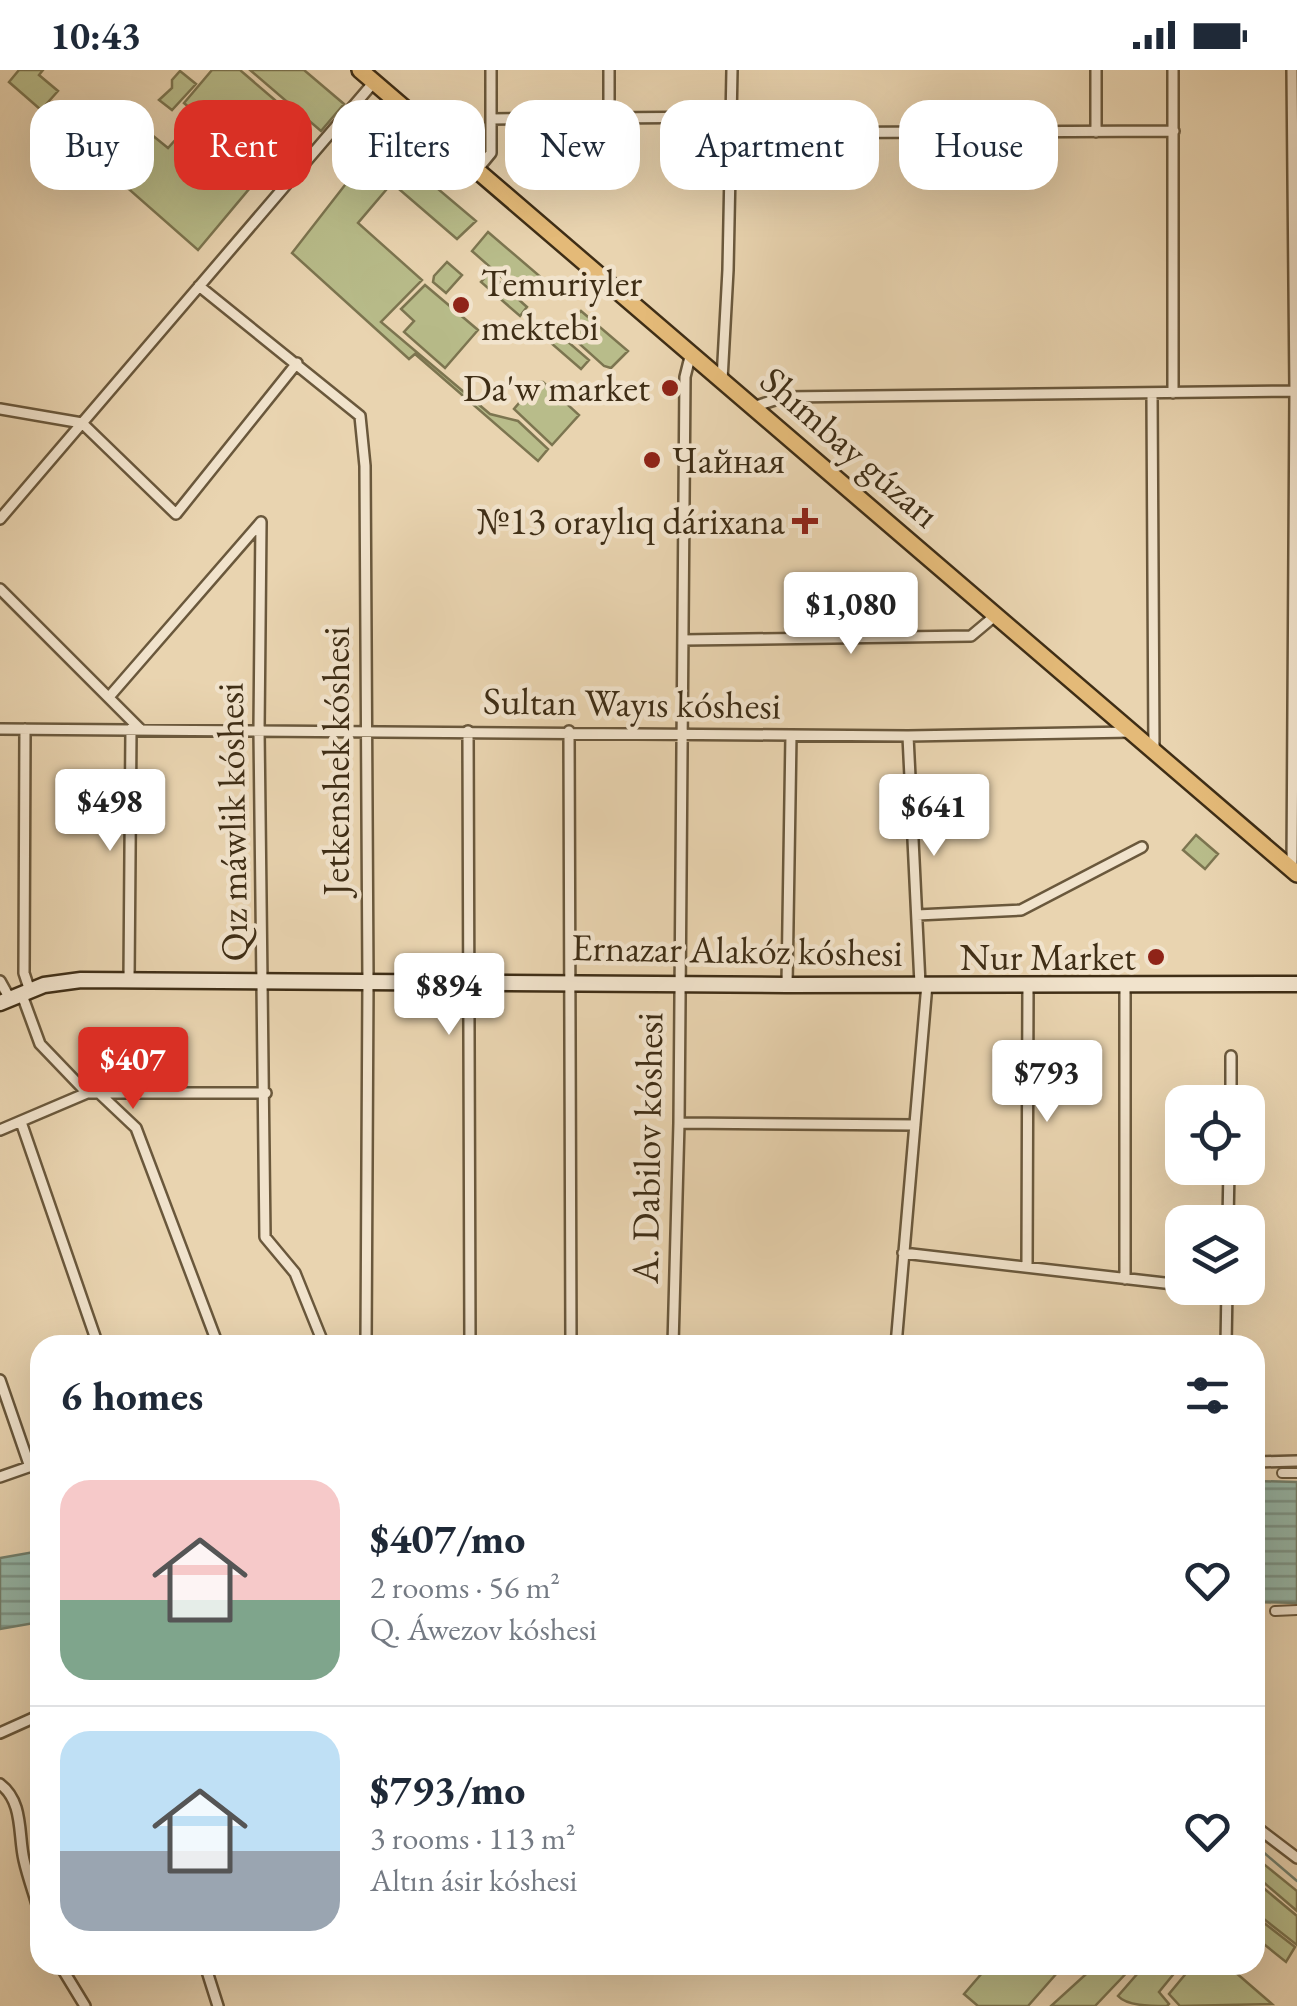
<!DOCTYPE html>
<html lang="en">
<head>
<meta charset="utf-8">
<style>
	body { margin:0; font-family:"EB Garamond",serif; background:#f6f6f7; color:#1f2937; height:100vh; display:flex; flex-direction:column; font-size:38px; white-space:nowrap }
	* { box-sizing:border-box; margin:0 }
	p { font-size:32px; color:#747a83 }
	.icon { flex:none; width:55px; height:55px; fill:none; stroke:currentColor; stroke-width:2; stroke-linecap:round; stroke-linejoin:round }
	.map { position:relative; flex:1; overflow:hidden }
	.drawer { position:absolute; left:30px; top:1265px; width:1235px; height:640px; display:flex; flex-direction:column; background:#fff; border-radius:30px; box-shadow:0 10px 40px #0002 }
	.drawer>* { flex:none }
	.guide { position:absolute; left:30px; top:30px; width:1238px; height:90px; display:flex; gap:20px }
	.fabs { position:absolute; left:1165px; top:1015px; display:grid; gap:20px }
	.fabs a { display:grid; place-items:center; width:100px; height:100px; border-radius:20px; background:#fff; box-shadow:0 10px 40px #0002; font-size:50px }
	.price { position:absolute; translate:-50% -85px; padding:0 22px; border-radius:10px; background:#fff; color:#222; font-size:32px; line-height:65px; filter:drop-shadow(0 2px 5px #0008) }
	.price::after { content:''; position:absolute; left:50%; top:60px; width:30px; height:22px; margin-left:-15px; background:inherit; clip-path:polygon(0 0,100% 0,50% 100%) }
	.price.selected { background:#d93025; color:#fff }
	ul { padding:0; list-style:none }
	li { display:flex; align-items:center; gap:30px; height:250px; padding:0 30px }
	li+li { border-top:2px solid #e0e1e3 }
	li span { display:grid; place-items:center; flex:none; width:280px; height:200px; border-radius:30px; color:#555 }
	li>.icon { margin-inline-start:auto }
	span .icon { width:120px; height:120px; fill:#fffc; stroke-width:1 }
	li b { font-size:42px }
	h2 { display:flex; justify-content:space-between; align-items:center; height:120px; padding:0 30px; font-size:42px }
	.tag { padding:0 35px; border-radius:30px; background:#fff; box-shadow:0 10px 40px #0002; font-size:35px; line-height:90px }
	.tag.selected { background:#d93025; color:#fff }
	.status { display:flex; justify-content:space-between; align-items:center; height:70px; padding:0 50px; background:#fff; direction:ltr }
	.status svg { height:28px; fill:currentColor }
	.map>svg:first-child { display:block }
</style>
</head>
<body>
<div class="status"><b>10:43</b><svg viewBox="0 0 49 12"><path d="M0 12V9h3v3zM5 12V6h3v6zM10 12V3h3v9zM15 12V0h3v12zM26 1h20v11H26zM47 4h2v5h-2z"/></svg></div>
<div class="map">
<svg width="1297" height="1936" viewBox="0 0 1297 1936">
	<defs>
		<pattern id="water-rules" width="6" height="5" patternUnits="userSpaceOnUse" patternTransform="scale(2.5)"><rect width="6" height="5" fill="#97b8a9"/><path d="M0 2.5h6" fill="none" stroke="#7d9689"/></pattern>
	</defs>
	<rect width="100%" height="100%" fill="#e9d4b0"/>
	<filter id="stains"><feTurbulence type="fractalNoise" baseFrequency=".002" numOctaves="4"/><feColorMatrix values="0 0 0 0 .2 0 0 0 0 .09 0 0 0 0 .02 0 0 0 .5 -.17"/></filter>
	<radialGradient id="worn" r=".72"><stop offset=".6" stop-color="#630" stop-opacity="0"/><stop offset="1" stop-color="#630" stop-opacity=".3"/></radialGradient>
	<!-- green -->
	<path fill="#b8bc8a" stroke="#7c7550" stroke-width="2.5" d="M19 0H43L39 5 58 21 41 40 9 12Z
		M212 0H240L304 55 263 102 184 33Z
		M250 0H304L344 34 321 61Z
		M180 1 196 14 172 40 159 30 172 18V10Z
		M58 33 84 54 73 67 47 45Z
		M194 49 260 106 198 180 115 107 152 65 168 78Z
		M90 60 108 75 104 81 121 97 115 104 79 73Z
		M131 64 142 74 125 93 112 80 120 79Z
		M380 70 476 151 457 169 392 113 358 153 422 210 381 252 490 344 518 351 548 379 538 391 415 284 409 289 292 183Z
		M488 162 543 209 525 228 472 181Z
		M447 192 462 205 446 223 433 212 434 206Z
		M489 203 527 237 520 246 481 212Z
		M425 215 478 260 445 298 404 262 414 251 401 239Z
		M581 241 628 281 611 298 604 296 564 260Z
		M552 258 589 290 581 299 544 267Z
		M537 312H543L579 345 552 375 514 339Z
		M1196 765 1218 784 1205 799 1183 780Z
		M1255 1787 1297 1821V1841L1255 1805Z
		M1255 1811 1297 1846V1875L1255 1842Z
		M1255 1846 1295 1877 1286 1892 1255 1867Z
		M989 1895H1064L1028 1936H978L964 1924Z
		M1096 1895H1134L1095 1936H1051Z
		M1145 1895H1181L1159 1922 1169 1934 1167 1936C1150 1936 1127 1936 1118 1926Z
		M1193 1895H1227L1272 1934 1180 1936 1169 1924Z"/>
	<!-- water -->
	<path fill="url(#water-rules)" stroke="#74816e" stroke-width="2.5" d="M1255 1411 1297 1412V1533L1255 1532Z
		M40 1481V1552L0 1559V1488Z"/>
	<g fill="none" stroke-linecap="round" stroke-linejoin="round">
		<!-- stream -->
		<path stroke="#74816e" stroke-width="2.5" d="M1255 1775 1297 1811"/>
		<!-- pedestrian casing -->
		<g stroke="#6a583c" stroke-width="12">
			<path id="pedestrian" d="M1282 1403H1297
				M1275 1541 1297 1540"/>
		</g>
		<!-- minor casing -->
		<g stroke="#6a583c" stroke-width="14">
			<path id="minor" d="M1096 0V62
				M609 48V0
				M491 49 732 47
				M732 63 1174 61
				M477 100 491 83V0
				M199 216 360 346 365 396 368 911 366 1275
				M722 310 728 200 732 0
				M1173 323V0
				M1152 324 1154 681
				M753 337 784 327 1297 321
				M0 339 82 353 176 444 297 293
				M0 449 374 12
				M261 452 259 660 265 1167 295 1203 324 1275
				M0 519 140 659
				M683 570 971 566 996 545
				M109 627 261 452
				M0 659 908 666 1132 662
				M25 659 24 903 30 921
				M468 661 470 1275
				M569 661 571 1275
				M908 666 920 914
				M1292 799 1295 321 1292 0
				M917 845 1021 840 1142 777
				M129 910 131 659
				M0 911 10 929
				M787 915 791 665
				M1125 915V1209
				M22 925 40 974 87 1023
				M99 1023 136 1058 218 1275
				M1231 1032V986
				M21 1052 98 1275
				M679 1053 915 1055
				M0 1060 87 1023H266
				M1228 1152 1229 1098
				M903 1183 1182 1215
				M1027 1196 1028 914
				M1202 1218 1227 1220
				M673 1275 679 1053 685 307 691 283
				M896 1275 927 914
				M1226 1275 1227 1218
				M0 1310 30 1397
				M1255 1392 1297 1391
				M0 1407 40 1393
				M0 1663 40 1645
				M0 1714C24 1732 18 1765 24 1790 28 1808 35 1826 40 1845
				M1255 1756 1297 1788
				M60 1895 85 1936
				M205 1895 218 1936"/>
		</g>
		<!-- secondary casing -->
		<g stroke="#3f2e16" stroke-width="19">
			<path id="secondary" d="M0 933 44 915 81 910 787 915 1297 914"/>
		</g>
		<!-- primary casing -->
		<g stroke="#3f2e16" stroke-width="20">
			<path id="primary" d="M360 0 1297 804"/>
		</g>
		<!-- pedestrian -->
		<use href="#pedestrian" stroke="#f1e3cc" stroke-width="8"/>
		<!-- minor -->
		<use href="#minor" stroke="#f1e3cc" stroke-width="9"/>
		<!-- secondary -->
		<use href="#secondary" stroke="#f1e3cc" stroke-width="14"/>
		<!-- primary -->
		<use href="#primary" stroke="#e4ba78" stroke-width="15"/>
	</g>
	<!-- markers -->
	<g fill="#8f2418" stroke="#f1e3cc" stroke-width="4">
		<circle cx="461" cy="235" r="10"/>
		<circle cx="670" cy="318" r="10"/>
		<circle cx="652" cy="390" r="10"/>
		<path d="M800 436h10v10h10v10h-10v10h-10v-10h-10v-10h10z"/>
		<circle cx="1156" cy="887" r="10"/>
	</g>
	<g text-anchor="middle" stroke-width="9" stroke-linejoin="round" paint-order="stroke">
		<!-- poi labels -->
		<g font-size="38" fill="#3f2e16" stroke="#f1e3cc" text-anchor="end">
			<text x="481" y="226" text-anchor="start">Temuriyler<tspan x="481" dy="44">mektebi</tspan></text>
			<text x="650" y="331">Da'w market</text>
			<text x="672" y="403" text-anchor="start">Чайная</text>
			<text x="785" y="464">№13 oraylıq dárixana</text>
			<text x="1136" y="900">Nur Market</text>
		</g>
		<!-- street labels -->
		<g font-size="38" fill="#3f2e16" stroke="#f1e3cc">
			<text transform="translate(850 377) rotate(41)" y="13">Shımbay gúzarı</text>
			<text transform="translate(632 633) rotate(1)" y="13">Sultan Wayıs kóshesi</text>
			<text transform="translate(336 691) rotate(-90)" y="13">Jetkenshek kóshesi</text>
			<text transform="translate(232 752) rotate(-91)" y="13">Qız máwlik kóshesi</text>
			<text transform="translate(737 880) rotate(1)" y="13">Ernazar Alakóz kóshesi</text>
			<text transform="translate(647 1078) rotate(-89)" y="13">A. Dabilov kóshesi</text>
		</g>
	</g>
	<rect width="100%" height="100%" filter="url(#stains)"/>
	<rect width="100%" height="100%" fill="url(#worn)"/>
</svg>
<div class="fabs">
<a><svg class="icon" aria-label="locate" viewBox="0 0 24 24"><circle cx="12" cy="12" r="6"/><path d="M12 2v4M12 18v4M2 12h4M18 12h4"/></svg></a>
<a><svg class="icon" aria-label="layers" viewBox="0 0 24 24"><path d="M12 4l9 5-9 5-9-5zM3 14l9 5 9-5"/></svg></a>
</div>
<b class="price" style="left:851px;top:587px">$1,080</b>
<b class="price" style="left:110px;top:784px">$498</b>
<b class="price" style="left:934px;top:789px">$641</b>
<b class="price" style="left:449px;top:968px">$894</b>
<b class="price selected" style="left:133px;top:1042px">$407</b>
<b class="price" style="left:1047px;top:1055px">$793</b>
<div class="guide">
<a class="tag">Buy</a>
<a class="tag selected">Rent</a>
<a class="tag">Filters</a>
<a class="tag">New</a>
<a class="tag">Apartment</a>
<a class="tag">House</a>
</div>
<section class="drawer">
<h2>6 homes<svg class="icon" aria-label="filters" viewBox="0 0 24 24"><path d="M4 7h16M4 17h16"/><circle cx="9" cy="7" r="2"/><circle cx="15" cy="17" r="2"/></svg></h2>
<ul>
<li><span style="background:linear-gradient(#f6c9c9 60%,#7fa58c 0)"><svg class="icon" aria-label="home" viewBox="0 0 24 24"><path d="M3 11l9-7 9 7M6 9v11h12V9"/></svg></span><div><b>$407/mo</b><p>2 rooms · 56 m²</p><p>Q. Áwezov kóshesi</p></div><svg class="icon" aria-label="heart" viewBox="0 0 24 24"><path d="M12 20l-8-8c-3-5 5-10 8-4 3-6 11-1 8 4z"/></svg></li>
<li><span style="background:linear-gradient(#bfe0f5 60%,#9aa5b1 0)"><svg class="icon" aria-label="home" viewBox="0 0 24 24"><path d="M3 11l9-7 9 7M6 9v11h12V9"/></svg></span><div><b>$793/mo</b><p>3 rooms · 113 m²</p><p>Altın ásir kóshesi</p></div><svg class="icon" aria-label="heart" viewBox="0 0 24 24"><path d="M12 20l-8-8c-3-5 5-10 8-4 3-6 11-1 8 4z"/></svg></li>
</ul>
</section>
</div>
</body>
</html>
